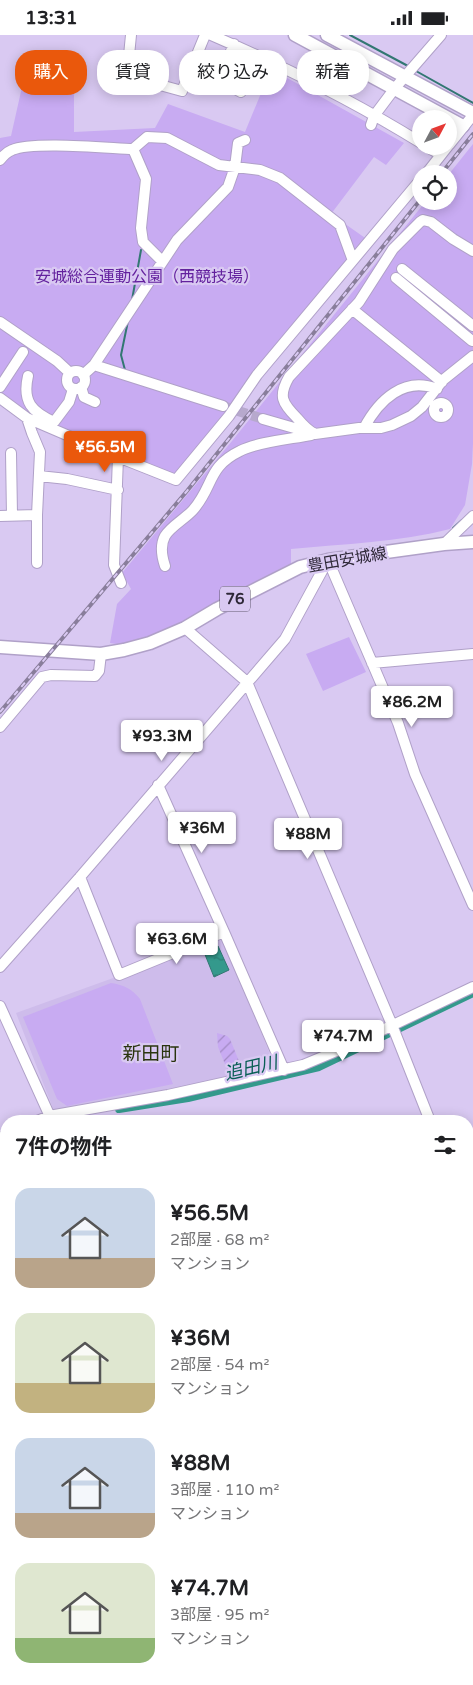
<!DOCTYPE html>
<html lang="ja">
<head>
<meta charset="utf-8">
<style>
	body { margin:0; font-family:"Varela Round","Noto Sans JP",sans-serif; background:#f6f6f6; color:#202124; height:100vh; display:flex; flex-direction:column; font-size:19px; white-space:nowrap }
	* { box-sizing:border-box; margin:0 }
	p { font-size:16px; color:#757577 }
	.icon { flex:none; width:28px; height:28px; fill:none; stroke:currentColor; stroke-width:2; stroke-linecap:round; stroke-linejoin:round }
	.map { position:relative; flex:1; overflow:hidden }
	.side { position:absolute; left:0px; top:1080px; width:474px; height:570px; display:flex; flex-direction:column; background:#fff; border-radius:20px 20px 0 0; box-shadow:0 2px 12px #0003 }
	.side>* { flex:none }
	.hud { position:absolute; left:15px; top:15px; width:444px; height:45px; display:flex; gap:10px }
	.needle { width:32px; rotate:49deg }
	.tools { position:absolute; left:412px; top:75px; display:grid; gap:10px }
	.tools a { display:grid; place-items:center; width:45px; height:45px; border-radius:50%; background:#fff; box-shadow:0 2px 12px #0003; font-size:25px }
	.price { position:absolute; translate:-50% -42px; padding:0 11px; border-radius:5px; background:#fff; color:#222; font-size:16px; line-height:32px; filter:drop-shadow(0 1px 2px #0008) }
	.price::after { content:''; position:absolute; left:50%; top:30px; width:15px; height:11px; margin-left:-8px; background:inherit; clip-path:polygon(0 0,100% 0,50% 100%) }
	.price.current { background:#ea580c; color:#fff }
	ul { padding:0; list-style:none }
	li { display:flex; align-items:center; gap:15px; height:125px; padding:0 15px }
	li span { display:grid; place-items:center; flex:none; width:140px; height:100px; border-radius:15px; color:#555 }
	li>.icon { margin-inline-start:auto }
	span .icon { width:60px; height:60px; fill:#fffc; stroke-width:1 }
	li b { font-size:21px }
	h2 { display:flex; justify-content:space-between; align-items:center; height:60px; padding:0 15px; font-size:21px }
	.pill { padding:0 18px; border-radius:20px; background:#fff; box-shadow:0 2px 12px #0003; font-size:18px; line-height:45px }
	.pill.current { background:#ea580c; color:#fff }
	.status { display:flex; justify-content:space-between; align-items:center; height:35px; padding:0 25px; background:#fff; direction:ltr }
	.status svg { height:14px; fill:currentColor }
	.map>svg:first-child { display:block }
</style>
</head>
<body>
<div class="status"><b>13:31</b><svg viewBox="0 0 49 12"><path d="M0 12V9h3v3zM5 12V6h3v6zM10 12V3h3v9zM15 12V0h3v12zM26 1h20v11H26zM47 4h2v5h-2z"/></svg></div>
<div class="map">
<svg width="473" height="1650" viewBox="0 0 473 1650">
	<defs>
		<pattern id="garden-furrows" width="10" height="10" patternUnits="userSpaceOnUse" patternTransform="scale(1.25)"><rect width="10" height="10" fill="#c8abf2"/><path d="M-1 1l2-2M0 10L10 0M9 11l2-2" fill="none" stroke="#a38bc5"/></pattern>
		<pattern id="water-ripples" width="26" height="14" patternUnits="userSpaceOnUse" patternTransform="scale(1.25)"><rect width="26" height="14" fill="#34998c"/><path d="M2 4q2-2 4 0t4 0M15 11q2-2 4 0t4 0" fill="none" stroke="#2c7d73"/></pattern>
	</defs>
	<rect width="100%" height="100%" fill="#d9c9f2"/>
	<!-- built -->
	<path fill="#cebceb" d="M223 901 275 1032 210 1046 54 1076 16 978 116 942Z"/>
	<!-- park -->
	<path fill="#c8abf2" d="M271 34 404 108 386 130 374 122 331 179 368 205 175 443 30 381 9 366 0 357V103L11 101 24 43 74 45V97L155 93 168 69 245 97Z
		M473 109V408L472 429 465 470 450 494C399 507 344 509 291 514V531C267 541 245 552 222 564 194 579 142 615 110 608L117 569 131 554 122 538 232 406 426 166H449V139Z
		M349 602 366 637 323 656 306 619Z
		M111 948C124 950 132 954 140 964L173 1049 67 1071 57 1064 23 982Z"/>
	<!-- garden -->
	<path fill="url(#garden-furrows)" d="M217 998 227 1001 230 1004 243 1036 229 1039 218 1012Z"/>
	<!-- water -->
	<path fill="url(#water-ripples)" stroke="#327772" d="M218 911 229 935 214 942 204 917Z"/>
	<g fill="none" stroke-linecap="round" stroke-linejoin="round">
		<!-- stream -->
		<path stroke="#327772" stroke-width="2" d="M350 0 408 31
			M416 36 473 68
			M132 265 141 215
			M125 335 121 320 128 286
			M453 493 462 485
			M0 1265 6 1280
			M165 1644V1650"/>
		<!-- canal -->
		<path stroke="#34998c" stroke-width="8" d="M119 1074 188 1063 319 1032 473 958
			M0 1111 6 1108"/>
		<!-- minor-tunnel -->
		<path stroke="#b7a9cd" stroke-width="10" stroke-dasharray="10 5" stroke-linecap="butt" d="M223 371 263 384"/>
		<!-- minor casing -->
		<g stroke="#b0a1c8" stroke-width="12">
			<path id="minor" d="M131 0 127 41 182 56 205 0
				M211 0C283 31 355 67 421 108
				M234 9 219 45 241 57 257 21
				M371 90 374 81 395 53 441 0
				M449 110 473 80
				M426 111 441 120
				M133 114 146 144 141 193 143 207 162 226
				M0 125C3 121 7 117 12 115 32 106 107 113 133 114L147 102 167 103 219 130 260 135 280 143 340 190 352 223
				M426 139 448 111
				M402 234 473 291
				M396 243 472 306
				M352 274 442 347
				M0 287 57 326 70 338
				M94 330 223 371
				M67 345a9 9 0 1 1 18 0a9 9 0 1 1-18 0Z
				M83 340 94 330 177 205 228 152 235 132 238 108 245 105
				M28 341C22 367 32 377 54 387L69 367 73 354
				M0 352 23 317
				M81 352 84 362 95 367
				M0 363 27 383 118 422 176 445 229 381 257 340 421 144
				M434 375a7 7 0 1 1 14 0a7 7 0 1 1-14 0Z
				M263 384 315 399 359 393H381L392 390 411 381 422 372 443 345 473 321
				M364 393C379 365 404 341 437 354
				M315 399C307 395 302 389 297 383 282 368 278 361 289 342L359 267 393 214 420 187 423 185 431 187 453 204 473 216
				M11 418 12 480
				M118 422 114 530 121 548
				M39 441 67 444 118 455
				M37 480V528
				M0 481 37 480 40 417 32 398 27 383
				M444 509 473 481
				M328 525 398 688 415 739 473 870
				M165 531C162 522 160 510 165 501 170 492 186 483 193 475 214 451 207 432 240 416 257 407 291 404 311 400
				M185 593 247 647 392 990 430 1086
				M372 628 473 619
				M0 692 42 642 51 640 95 641 99 636 101 619
				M158 750 224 897
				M80 842 119 940 224 897 284 1035
				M0 932 80 842 285 604 328 525
				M0 971 52 1086
				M37 1086 49 1081 168 1060 303 1030 351 1010 473 952
				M0 1103 6 1100
				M468 1180 473 1194
				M468 1253 473 1251
				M0 1324 6 1323
				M0 1451 6 1452
				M468 1599 473 1600
				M0 1613 6 1611
				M74 1644 76 1650
				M233 1644 239 1650
				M404 1644 407 1650
				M176 1650 183 1644"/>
		</g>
		<!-- major casing -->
		<g stroke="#b0a1c8" stroke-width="15">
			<path id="major" d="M295 0 463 91
				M327 0 473 78
				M0 612 101 619 124 615 150 608 185 593 217 574 300 532 328 525 444 509 473 507
				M468 1492 473 1489
				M468 1503 473 1501
				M252 1650 257 1644"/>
		</g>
		<!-- minor -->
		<use href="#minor" stroke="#fff" stroke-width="10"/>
		<!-- major -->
		<use href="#major" stroke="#fff" stroke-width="12"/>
		<!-- rail casing -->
		<g stroke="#897e9b" stroke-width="4">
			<path id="rail" d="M441 139 473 99
				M0 677 187 456 421 164"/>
		</g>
		<!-- rail -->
		<use href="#rail" stroke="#d9c9f2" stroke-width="2" stroke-dasharray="5.5" stroke-linecap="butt"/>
	</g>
	<g text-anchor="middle" stroke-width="4.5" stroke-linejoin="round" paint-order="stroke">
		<!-- shield labels -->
		<rect fill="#d9c9f2" stroke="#61586f" stroke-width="1" x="220" y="551.5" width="30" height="25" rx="4"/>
		<g font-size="15" font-weight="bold" fill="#2e2837">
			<text x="235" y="569">76</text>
		</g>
		<!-- park labels -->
		<g font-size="16" fill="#63219e" stroke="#d9c9f2">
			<text x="147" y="247">安城総合運動公園（西競技場）</text>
		</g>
		<!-- street labels -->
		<g font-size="16" fill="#2e2837" stroke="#d9c9f2">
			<text transform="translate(347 524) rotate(-10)" y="6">豊田安城線</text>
		</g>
		<!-- water labels -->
		<g font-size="18" font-style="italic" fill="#095e55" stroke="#d9c9f2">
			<text transform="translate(251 1033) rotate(-13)" y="6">追田川</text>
		</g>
		<!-- quarter labels -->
		<g font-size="19" fill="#2a340e" stroke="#d9c9f2">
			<text x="151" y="1025">新田町</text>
		</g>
	</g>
</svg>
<div class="tools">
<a><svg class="needle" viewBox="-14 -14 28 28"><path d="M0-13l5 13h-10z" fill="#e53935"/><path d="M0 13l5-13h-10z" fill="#757577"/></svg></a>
<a><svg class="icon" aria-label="locate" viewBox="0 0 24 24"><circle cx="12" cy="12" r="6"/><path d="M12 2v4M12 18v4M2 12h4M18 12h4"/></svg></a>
</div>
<b class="price current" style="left:105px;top:438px">¥56.5M</b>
<b class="price" style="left:412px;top:693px">¥86.2M</b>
<b class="price" style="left:162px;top:727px">¥93.3M</b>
<b class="price" style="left:202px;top:819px">¥36M</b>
<b class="price" style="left:308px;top:825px">¥88M</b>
<b class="price" style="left:177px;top:930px">¥63.6M</b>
<b class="price" style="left:343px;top:1027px">¥74.7M</b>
<div class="hud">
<a class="pill current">購入</a>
<a class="pill">賃貸</a>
<a class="pill">絞り込み</a>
<a class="pill">新着</a>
</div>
<section class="side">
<h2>7件の物件<svg class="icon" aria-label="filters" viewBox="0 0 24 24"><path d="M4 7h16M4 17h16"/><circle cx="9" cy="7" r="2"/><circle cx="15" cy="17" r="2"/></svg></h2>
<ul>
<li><span style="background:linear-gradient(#c9d6e8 70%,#b9a48a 0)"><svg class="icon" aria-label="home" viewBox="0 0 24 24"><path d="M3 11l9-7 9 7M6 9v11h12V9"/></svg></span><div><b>¥56.5M</b><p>2部屋 · 68 m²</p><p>マンション</p></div></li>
<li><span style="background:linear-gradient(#dfe7d0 70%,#c2b280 0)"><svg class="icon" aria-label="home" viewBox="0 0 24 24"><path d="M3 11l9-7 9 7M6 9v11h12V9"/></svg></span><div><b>¥36M</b><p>2部屋 · 54 m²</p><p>マンション</p></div></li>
<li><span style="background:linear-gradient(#c9d6e8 75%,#b9a48a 0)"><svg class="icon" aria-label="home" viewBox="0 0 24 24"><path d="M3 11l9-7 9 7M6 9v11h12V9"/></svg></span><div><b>¥88M</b><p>3部屋 · 110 m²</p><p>マンション</p></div></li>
<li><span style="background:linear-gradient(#dfe7d0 75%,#8fb573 0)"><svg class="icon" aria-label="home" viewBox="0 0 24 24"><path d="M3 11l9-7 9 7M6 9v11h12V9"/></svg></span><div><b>¥74.7M</b><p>3部屋 · 95 m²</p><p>マンション</p></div></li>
</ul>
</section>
</div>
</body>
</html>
